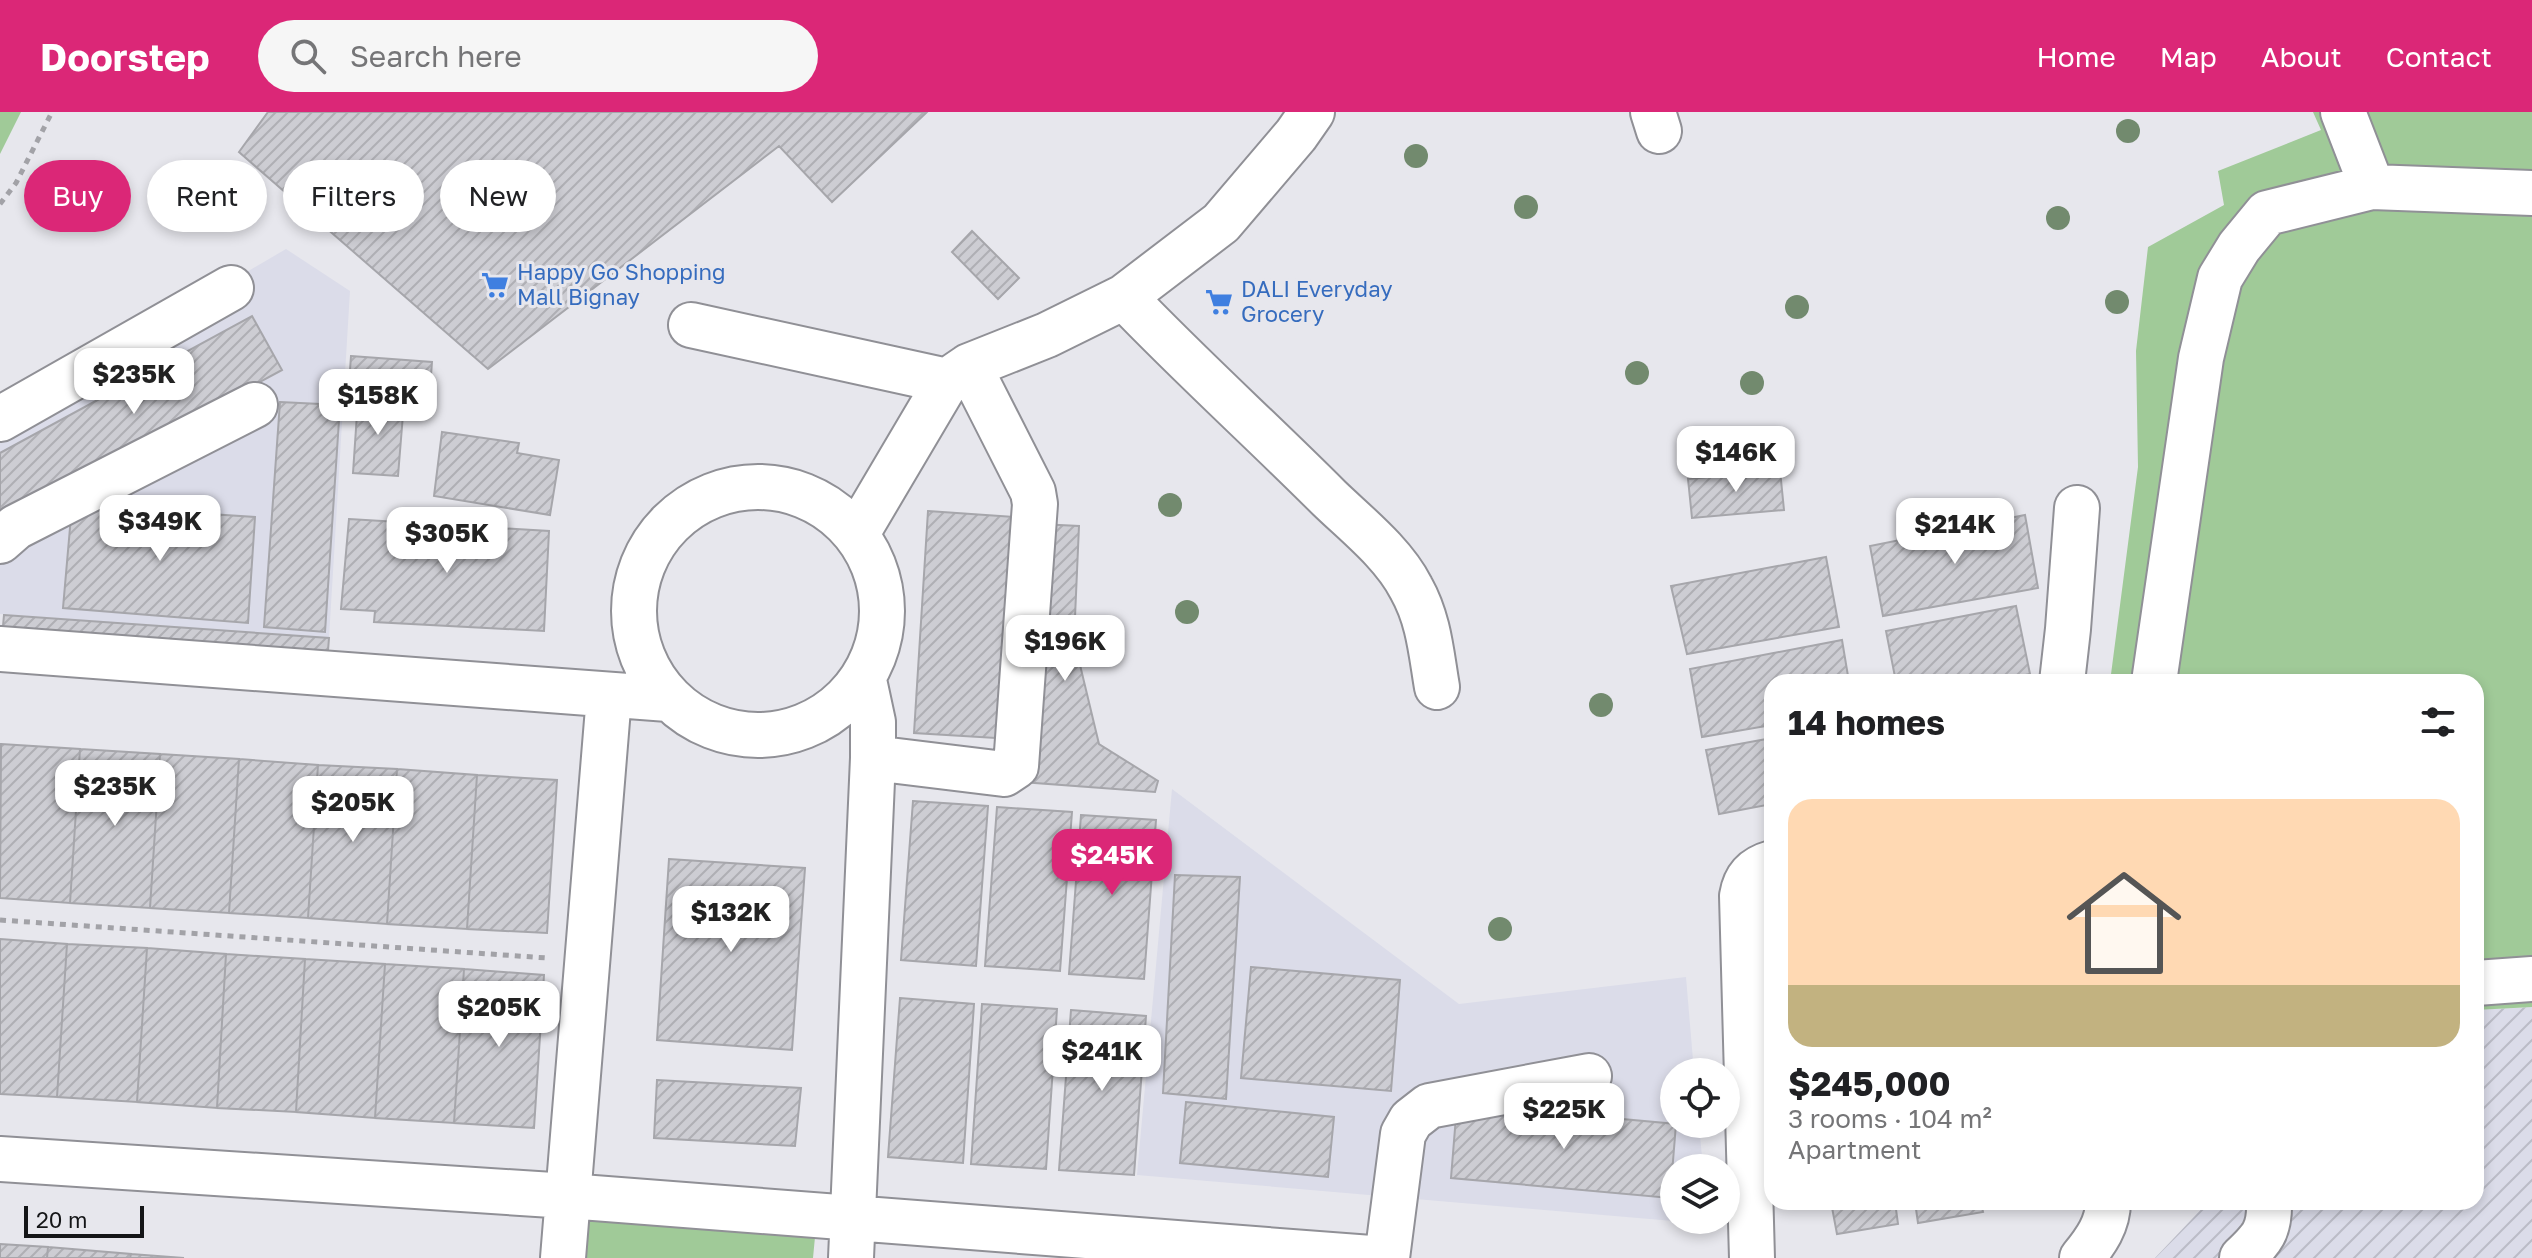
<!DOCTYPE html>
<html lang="en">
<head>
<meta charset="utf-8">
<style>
	body { margin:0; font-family:"Golos Text",sans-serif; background:#f6f6f6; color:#202124; height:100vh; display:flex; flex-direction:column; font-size:30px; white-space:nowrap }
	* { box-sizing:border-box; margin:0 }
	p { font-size:26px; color:#757577 }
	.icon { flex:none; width:44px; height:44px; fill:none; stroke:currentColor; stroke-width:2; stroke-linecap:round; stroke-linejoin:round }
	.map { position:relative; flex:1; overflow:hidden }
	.drawer { position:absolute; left:1764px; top:562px; width:720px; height:536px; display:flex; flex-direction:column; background:#fff; border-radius:24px; box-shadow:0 4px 12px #0003 }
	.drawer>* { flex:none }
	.top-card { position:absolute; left:24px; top:48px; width:760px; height:72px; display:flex; gap:16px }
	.controls { position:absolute; left:1660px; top:946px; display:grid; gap:16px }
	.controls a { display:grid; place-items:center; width:80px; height:80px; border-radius:50%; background:#fff; box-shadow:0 4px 12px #0003; font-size:40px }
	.scale { position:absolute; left:24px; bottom:20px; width:120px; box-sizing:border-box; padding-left:8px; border:4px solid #141517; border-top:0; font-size:22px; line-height:28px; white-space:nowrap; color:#141517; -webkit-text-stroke:6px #e7e7ed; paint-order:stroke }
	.price { position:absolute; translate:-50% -68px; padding:0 18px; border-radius:16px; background:#fff; color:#222; font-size:26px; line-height:52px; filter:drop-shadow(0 2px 4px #0008) }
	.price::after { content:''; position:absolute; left:50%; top:48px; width:24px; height:18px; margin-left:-12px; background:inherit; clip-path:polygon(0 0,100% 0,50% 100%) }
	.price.active { background:#db2777; color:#fff }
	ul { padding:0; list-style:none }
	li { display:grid; align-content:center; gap:16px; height:424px; padding:0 24px }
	li span { display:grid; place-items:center; height:248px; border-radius:24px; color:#555 }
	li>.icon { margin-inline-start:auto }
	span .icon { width:144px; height:144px; fill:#fffc; stroke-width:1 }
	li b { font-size:34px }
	h2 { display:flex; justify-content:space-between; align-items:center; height:96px; padding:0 24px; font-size:34px }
	.chip { padding:0 28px; border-radius:36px; background:#fff; box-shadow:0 4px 12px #0003; font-size:28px; line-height:72px }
	.chip.active { background:#db2777; color:#fff }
	header { display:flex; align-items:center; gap:48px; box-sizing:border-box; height:112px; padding:0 40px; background:#db2777; color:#fff }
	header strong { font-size:38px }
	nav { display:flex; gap:44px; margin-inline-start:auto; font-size:28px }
	.search { width:560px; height:72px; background:#f6f6f6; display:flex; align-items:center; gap:20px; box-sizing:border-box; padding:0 28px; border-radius:44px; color:#757577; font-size:30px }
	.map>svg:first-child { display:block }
</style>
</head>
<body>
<header>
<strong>Doorstep</strong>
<div class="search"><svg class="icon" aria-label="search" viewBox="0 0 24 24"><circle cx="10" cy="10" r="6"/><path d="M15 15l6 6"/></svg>Search here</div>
<nav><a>Home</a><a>Map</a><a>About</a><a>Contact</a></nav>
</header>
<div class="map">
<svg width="2532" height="1146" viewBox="0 0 2532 1146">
	<defs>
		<pattern id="industrial-furrows" width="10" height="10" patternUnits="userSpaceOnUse" patternTransform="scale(2)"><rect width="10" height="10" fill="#dbdce9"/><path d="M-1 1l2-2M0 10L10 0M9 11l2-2" fill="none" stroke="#bbbcc7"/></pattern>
		<pattern id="building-hatch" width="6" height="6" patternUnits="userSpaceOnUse" patternTransform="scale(2)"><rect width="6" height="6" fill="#cdcdd3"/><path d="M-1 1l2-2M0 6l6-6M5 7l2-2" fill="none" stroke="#afafb4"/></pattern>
	</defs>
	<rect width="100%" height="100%" fill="#e7e7ed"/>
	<!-- industrial -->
	<path fill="url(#industrial-furrows)" d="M2532 895V1146H2155L2208 1090H2476V898Z"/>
	<!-- built -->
	<path fill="#dbdce9" d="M286 137 350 179 329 526 0 502V304Z
		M1172 677 1459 892 1686 865 1694 960H1674V1012H1699L1703 1056H1674V1108H1707L1708 1112 1137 1063Z"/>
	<!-- grass -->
	<path fill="#a0ca98" d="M0 0H21L0 42Z
		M2313 0H2532V895L2476 898V570H2110L2138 355 2136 239 2148 135 2224 93 2218 59 2321 18Z
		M582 1104 815 1125 813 1146H579Z"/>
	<!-- building -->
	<path fill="url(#building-hatch)" stroke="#a6a6ab" stroke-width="2" d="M268 0H927L832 90 779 34 488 257 239 40Z
		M972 119 1019 166 998 187 952 140Z
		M252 204 282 258 0 411V341Z
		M351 244 432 250 429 291 348 286Z
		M358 287 404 290 398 364 353 361Z
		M280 290 340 293 325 520 264 515Z
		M442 320 519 331 517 341 559 348 550 403 434 384Z
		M1780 358 1784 398 1692 406 1688 367Z
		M72 393 255 405 248 511 63 496Z
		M928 399 1028 406 1012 627 914 621Z
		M2025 403 2038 476 1883 504 1870 434Z
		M349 407 549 419 544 519 374 510 375 499 341 497Z
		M1039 412 1079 414 1074 528 1099 632 1158 669 1155 680 1022 670Z
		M1826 445 1839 515 1687 542 1671 474Z
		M2016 494 2030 562 1993 570H1896L1886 519Z
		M4 503 329 526 327 551 2 525Z
		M1842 528 1849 570H1772V613L1702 625 1690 557Z
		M1772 626V692L1719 702 1706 638Z
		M1 632 80 637 70 791 0 786Z
		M80 637 160 642 150 796 70 791Z
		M160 642 239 647 229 801 150 796Z
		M239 647 318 653 308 806 229 801Z
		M318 653 397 657 387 812 308 806Z
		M397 657 477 663 467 817 387 812Z
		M477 663 557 668 547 821 467 817Z
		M913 689 988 694 976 854 901 848Z
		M997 695 1072 700 1060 859 985 854Z
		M1081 703 1156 708 1144 867 1069 862Z
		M669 747 805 756 792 938 657 928Z
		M1175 763 1240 765 1226 987 1163 981Z
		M0 827 67 832 57 985 0 982Z
		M67 832 147 836 137 990 57 985Z
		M147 836 226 842 217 996 137 990Z
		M226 842 305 847 296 1000 217 996Z
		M305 847 385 852 375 1006 296 1000Z
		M385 852 464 857 454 1011 375 1006Z
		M1251 855 1400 868 1391 979 1241 966Z
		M464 857 544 863 534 1016 454 1011Z
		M900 886 974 892 963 1051 888 1045Z
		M982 892 1057 897 1046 1057 971 1052Z
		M1071 898 1146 904 1134 1063 1059 1058Z
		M657 968 801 976 795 1034 654 1026Z
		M1186 990 1334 1005 1328 1065 1180 1051Z
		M1457 992 1676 1012 1670 1086 1451 1066Z
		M1831 1090H1895L1898 1112 1837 1122Z
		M1915 1090H1981L1983 1100 1918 1111Z
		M0 1132 48 1135 47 1146H0Z
		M48 1135 131 1142 130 1146H47Z
		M131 1142 184 1146H130Z"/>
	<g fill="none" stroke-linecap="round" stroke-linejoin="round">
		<!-- minor casing -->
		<g stroke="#909096" stroke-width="48">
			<path id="minor" d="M1653 0 1659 19
				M2372 75 2532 81
				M1124 185C1190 254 1261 318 1329 386 1357 413 1393 441 1411 476 1429 508 1431 540 1437 575
				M691 213 947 269
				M0 307 231 176
				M634 499a124 124 0 1 1 248 0a124 124 0 1 1-248 0Z
				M856 423 947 269 969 254 1047 223 1124 185 1221 111 1296 23 1312 0
				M0 429 16 415 255 293
				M0 537 668 587
				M2062 570 2068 517 2077 396
				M2154 570 2201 246 2220 166 2239 135 2267 101 2372 75 2343 0
				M873 646 1004 662 1016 654 1035 392 1033 380 969 254
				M2476 871 2532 867
				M0 1047 568 1084 1371 1146
				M563 1146 609 584
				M851 1146 873 646V610L864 568
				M1387 1146 1403 1022 1411 1008 1429 994 1589 964
				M1752 1146 1742 784C1745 766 1754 756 1772 751
				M2082 1146C2096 1129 2108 1112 2108 1090
				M2242 1146C2262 1127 2270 1119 2269 1090"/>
		</g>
		<!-- path -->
		<path stroke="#a2a2a7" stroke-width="5" stroke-dasharray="6 6" stroke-linecap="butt" d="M0 92 16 71 52 0
			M0 808 547 846"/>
		<!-- minor -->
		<use href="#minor" stroke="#fff" stroke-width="44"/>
	</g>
	<!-- trees -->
	<g fill="#728a6e">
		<circle cx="2128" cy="19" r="12"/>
		<circle cx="1416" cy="44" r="12"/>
		<circle cx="1526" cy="95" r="12"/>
		<circle cx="2058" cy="106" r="12"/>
		<circle cx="2117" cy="190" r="12"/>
		<circle cx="1797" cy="195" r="12"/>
		<circle cx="1637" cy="261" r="12"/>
		<circle cx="1752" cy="271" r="12"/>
		<circle cx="1170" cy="393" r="12"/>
		<circle cx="1187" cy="500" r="12"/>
		<circle cx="1601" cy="593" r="12"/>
		<circle cx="1500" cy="817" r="12"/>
	</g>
	<!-- icons -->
	<defs>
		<g id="supermarket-bare" transform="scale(2.16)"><path d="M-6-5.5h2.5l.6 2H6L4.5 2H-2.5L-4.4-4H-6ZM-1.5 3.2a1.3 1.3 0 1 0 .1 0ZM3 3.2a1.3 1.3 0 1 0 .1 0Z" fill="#3f7fe0" stroke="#e7e7ed" stroke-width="2.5" paint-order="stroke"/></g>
	</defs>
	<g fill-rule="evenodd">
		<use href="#supermarket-bare" x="495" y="173"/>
		<use href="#supermarket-bare" x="1219" y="190"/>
	</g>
	<g text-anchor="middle" stroke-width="6" stroke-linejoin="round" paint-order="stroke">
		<!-- shop labels -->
		<g font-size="22" fill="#366cbe" stroke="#e7e7ed" text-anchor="start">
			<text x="517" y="168">Happy Go Shopping<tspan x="517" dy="25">Mall Bignay</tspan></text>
			<text x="1241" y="185">DALI Everyday<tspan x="1241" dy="25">Grocery</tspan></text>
		</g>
	</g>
</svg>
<div class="controls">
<a><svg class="icon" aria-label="locate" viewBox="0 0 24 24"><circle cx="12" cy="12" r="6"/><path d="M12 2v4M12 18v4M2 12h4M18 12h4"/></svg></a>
<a><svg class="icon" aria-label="layers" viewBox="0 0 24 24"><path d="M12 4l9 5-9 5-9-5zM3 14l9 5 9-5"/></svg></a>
</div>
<div class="scale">20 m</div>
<b class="price" style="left:134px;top:304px">$235K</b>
<b class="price" style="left:378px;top:325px">$158K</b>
<b class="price" style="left:1736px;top:382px">$146K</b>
<b class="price" style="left:160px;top:451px">$349K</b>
<b class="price" style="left:1955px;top:454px">$214K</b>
<b class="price" style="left:447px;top:463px">$305K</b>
<b class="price" style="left:1065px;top:571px">$196K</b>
<b class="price" style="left:115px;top:716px">$235K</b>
<b class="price" style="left:353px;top:732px">$205K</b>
<b class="price active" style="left:1112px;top:785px">$245K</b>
<b class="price" style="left:731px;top:842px">$132K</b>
<b class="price" style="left:499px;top:937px">$205K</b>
<b class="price" style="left:1102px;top:981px">$241K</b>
<b class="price" style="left:1564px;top:1039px">$225K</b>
<div class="top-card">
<a class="chip active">Buy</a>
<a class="chip">Rent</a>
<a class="chip">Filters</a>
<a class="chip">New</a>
</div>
<section class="drawer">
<h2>14 homes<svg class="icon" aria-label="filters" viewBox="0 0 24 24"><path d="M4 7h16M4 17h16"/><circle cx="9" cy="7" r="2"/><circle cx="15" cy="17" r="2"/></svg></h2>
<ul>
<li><span style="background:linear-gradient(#ffd9b3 75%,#c2b280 0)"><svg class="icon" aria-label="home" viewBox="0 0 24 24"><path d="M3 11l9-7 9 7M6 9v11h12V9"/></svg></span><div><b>$245,000</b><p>3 rooms · 104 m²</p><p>Apartment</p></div></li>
</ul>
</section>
</div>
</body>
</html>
